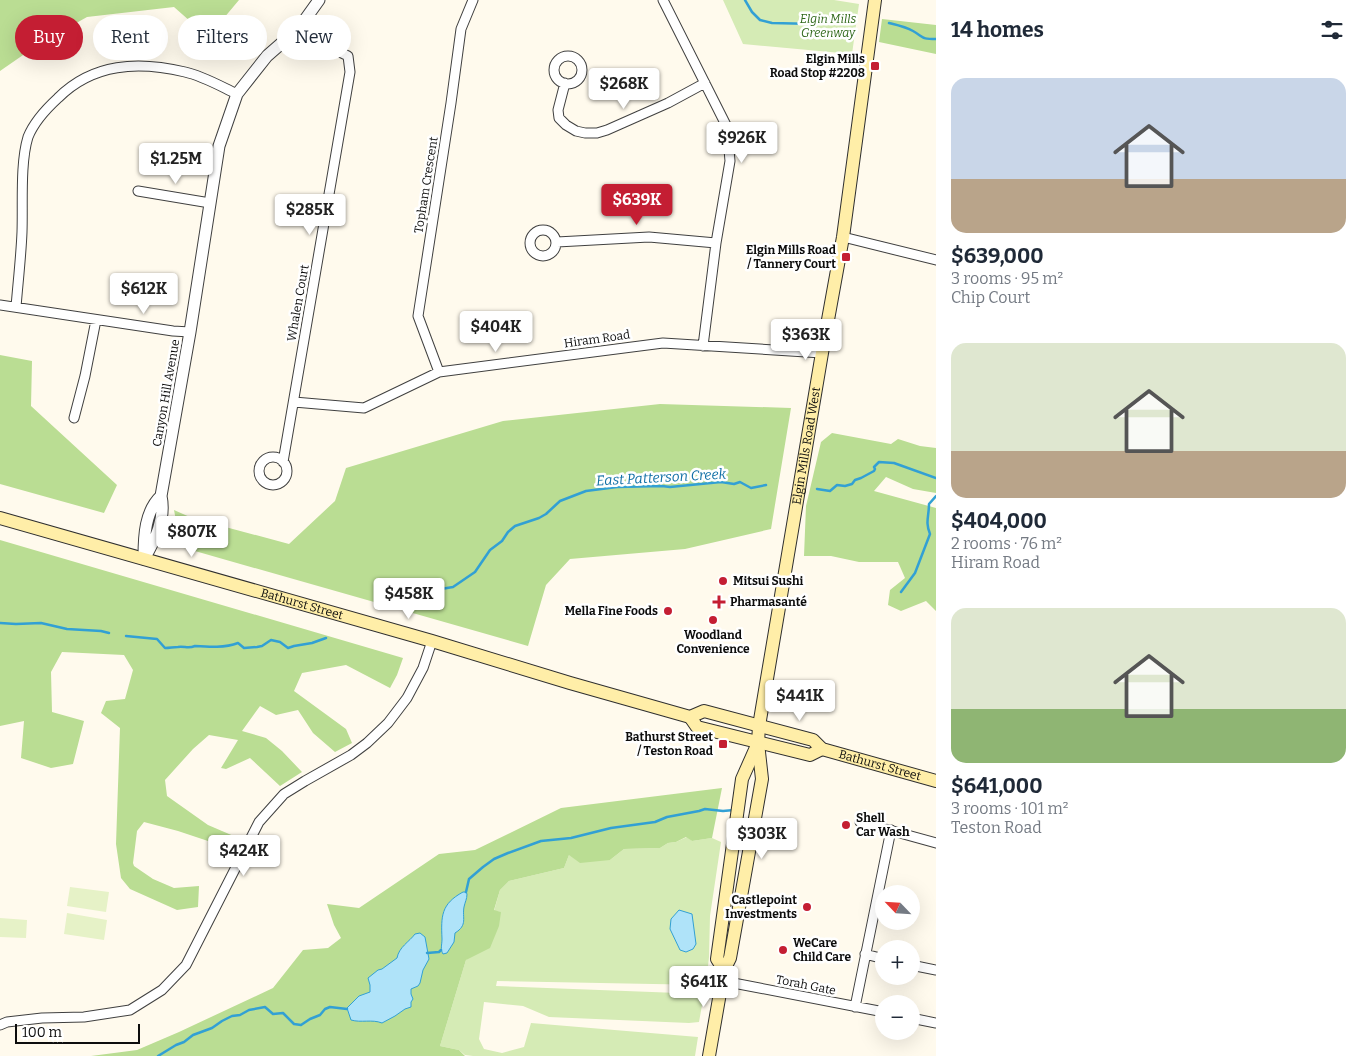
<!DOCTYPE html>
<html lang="en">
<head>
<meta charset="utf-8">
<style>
	body { margin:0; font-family:Bitter,serif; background:#f2f2f3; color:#1f2937; height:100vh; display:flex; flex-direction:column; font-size:19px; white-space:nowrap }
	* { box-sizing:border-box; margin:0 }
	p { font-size:16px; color:#747a83 }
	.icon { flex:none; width:28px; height:28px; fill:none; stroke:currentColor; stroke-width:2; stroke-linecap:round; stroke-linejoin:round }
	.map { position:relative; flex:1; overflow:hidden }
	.details { display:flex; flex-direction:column; background:#fff; width:425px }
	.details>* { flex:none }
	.banner { position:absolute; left:15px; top:15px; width:475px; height:45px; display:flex; gap:10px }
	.needle { width:32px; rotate:295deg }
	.controls { position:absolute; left:875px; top:885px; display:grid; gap:10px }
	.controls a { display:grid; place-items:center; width:45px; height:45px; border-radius:50%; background:#fff; box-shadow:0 5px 20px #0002; font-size:25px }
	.scale { position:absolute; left:15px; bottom:12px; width:125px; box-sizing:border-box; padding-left:5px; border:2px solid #0d0d0d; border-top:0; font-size:14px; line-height:18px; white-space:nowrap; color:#0d0d0d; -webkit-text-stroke:4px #fff; paint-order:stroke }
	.price { position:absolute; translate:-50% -42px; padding:0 11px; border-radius:5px; background:#fff; color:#222; font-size:16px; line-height:32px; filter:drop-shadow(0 1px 2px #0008) }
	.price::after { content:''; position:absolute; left:50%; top:30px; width:15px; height:11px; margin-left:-8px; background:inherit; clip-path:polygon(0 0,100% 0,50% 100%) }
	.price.current { background:#c41e33; color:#fff }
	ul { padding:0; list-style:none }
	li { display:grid; align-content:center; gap:10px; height:265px; padding:0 15px }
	li span { display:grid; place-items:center; height:155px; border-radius:15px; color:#555 }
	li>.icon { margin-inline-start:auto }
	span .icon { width:90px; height:90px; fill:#fffc; stroke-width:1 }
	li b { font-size:21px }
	h2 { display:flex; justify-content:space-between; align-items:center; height:60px; padding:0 15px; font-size:21px }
	.pill { padding:0 18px; border-radius:22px; background:#fff; box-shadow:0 5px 20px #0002; font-size:18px; line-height:45px }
	.pill.current { background:#c41e33; color:#fff }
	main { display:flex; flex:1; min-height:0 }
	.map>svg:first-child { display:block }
</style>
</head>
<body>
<main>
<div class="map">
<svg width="936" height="1056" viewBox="0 0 936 1056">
	<rect width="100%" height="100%" fill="#fffaed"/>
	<!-- green -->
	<path fill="#d5ebb5" d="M723 0H834L859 4 852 54 743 44Z
		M687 837 692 841 712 838 721 842 710 916 709 957 706 985 497 981 496 986 704 994 699 1022 689 1023 549 1017 523 1006 484 1002 479 1039 484 1049 502 1053 524 1047 531 1023 698 1037 695 1056H473L465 1055 459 1050 440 1046 466 960 501 912 494 911 500 890 509 881 564 868 569 855 610 860 624 849 660 848 668 843 676 842Z"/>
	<!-- forest -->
	<path fill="#badd93" d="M0 0H239L208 37 174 7 87 17 39 44 0 71Z
		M882 19 936 25V54L879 42Z
		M0 355 32 361 31 406 117 485 104 513 0 484Z
		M660 404 791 408 771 529 685 549 570 559 546 585 528 646 181 547 174 510 192 518 289 544 335 501 346 468 503 421Z
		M832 433 891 444 898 439 920 446 936 448V493L913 489 886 477 874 491 936 508V611L926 601 901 611 888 605 890 590 905 578 898 562H859L831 556H804L806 506 821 442Z
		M0 540 403 658 397 675 390 688 346 665 302 673 294 691 346 729 352 743 335 752 313 733 298 710 276 715 260 706 242 731 266 738 282 751 302 772 280 786 250 758 226 769 221 768 238 740 209 735 193 749 165 780 167 796 208 825 236 837 229 846H223L178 831 144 822 137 831 133 863 134 866 153 879 174 888 199 886 198 907 177 910 130 889 121 878 116 844 120 728 101 713 106 701 125 699 133 670 124 655 62 652 51 672 52 712 84 721 73 764 51 768 21 758 24 721 0 726Z
		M722 788 712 838 692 841 686 837 676 842 668 843 660 848 624 849 610 860 580 863 569 855 564 868 509 881 500 890 494 910 501 912 499 926 490 948 466 960 440 1046 459 1050 465 1056H91L137 1050 179 1032 273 988 303 950 328 948 341 938 334 925 327 904 359 908 439 854 475 850 561 808Z"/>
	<!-- pitch -->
	<path fill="#e6f2c7" d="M70 887 109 892 106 912 67 906Z
		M67 913 107 920 104 940 64 934Z
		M0 918 27 920 26 938 0 937Z"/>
	<!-- water -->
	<path fill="#afe3f9" stroke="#32a0d4" d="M463 892H466L467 894C467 899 465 902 464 907 462 918 468 925 455 933L454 942 447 953 443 954C440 949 442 945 442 939 441 916 441 904 463 892Z
		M679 910 692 914 696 944 693 949 686 952 680 950 670 929 671 919Z
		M420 933 425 937 429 959 423 970 420 983 418 986 411 989V994L413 999 411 1002V1007L405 1009 395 1016 382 1023C372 1019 361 1023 351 1020L347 1008 359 996 370 992V985L368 978 378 970 382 969 397 958C399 947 409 942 415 934Z"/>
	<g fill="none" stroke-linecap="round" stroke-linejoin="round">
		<!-- stream -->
		<path stroke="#32a0d4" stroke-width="2.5" d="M745 0 752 12 760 20 772 23 815 24 823 23 827 20 850 19
			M889 23C897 25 906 27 913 31 925 38 921 39 936 39
			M817 489 830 491 837 485 845 486 852 484 855 480 861 478 874 471 875 469 874 467 879 462 894 463 936 478
			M901 592 915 573 930 534C925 522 929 516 929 504L936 496
			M380 595 389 591 435 590 453 587 475 572 490 550 502 541 508 532 515 526 539 518 546 514 560 501 586 491 617 487 662 486 670 487 721 482 734 484 740 482 751 488 766 485
			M0 623 16 624 41 623 67 629 101 631 109 633
			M126 636 157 639 165 648C170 648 173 647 178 647 185 646 188 649 195 646 209 647 225 648 238 643L244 648 257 647 262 646 271 640 280 642 288 648 294 646 312 643 326 638
			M466 892 469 879 483 867 494 859 508 853 541 841 571 838 611 828 655 822 667 817 699 811 705 809 723 811 734 810
			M427 953 439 952 441 950
			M158 1056 176 1045 184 1042 193 1035 212 1028 222 1021 232 1016 240 1015 249 1010 265 1007 273 1014 283 1013 294 1024 301 1025 310 1019 320 1015 325 1009 330 1007 347 1009"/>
		<!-- minor casing -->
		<g stroke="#404040" stroke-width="11">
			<path id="minor" d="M663 0 727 127 730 161 716 243 703 346
				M554 70a14 14 0 1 1 28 0a14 14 0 1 1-28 0Z
				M565 83 558 110 559 118 566 125 576 131 585 133H597L607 130 668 103 705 83
				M138 191 210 203
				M530 243a13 13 0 1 1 26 0a13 13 0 1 1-26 0Z
				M843 237 936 260
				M557 242 649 237 716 243
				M0 305 173 331 190 332
				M16 307C18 282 21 257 22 232 23 204 20 163 28 137 34 122 46 109 58 98 93 63 138 61 185 72 203 76 220 86 237 94
				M439 372 418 316 451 103 461 29 473 0
				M294 402 364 408 439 372 663 343 822 353
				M74 418 85 376 96 320
				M259 471a14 14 0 1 1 28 0a14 14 0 1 1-28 0Z
				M283 462 350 72 348 56 319 42 299 28
				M860 822 936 843
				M865 954 884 959
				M911 965 936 970
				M723 981 884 1012
				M855 1007 891 830
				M911 1018 936 1023
				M0 1025 7 1022 42 1018 84 1017 130 1010 162 990 186 965 259 822 284 794 305 781 351 755 367 743 388 723 407 698 423 668 432 641"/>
		</g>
		<!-- tertiary casing -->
		<g stroke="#404040" stroke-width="13">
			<path id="tertiary" d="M144 557C144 536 145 511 161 496
				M144 559C155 540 166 519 161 496L190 332 219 146 237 94 267 56 299 28 319 0"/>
		</g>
		<!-- secondary casing -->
		<g stroke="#2f2f2f" stroke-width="14">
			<g id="secondary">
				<path id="s1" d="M0 518 432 641 570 683 690 717 704 711 813 740 822 749 936 781"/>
				<path d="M690 717 697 727 810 755 822 749"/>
				<path d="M724 970 717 959 742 779 758 743"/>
				<path id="s2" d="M709 1056 724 970 730 958 762 779 758 743 759 726 822 353 843 237 875 0"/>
			</g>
		</g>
		<!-- minor -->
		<use href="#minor" stroke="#fff" stroke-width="9"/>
		<!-- tertiary -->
		<use href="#tertiary" stroke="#fff" stroke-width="11"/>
		<!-- secondary -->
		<use href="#secondary" stroke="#ffeea8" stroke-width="12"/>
	</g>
	<!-- markers -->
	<g fill="#c41e33" stroke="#fff" stroke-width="2">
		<rect x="870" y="61" width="10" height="10" rx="2.5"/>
		<rect x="841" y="252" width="10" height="10" rx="2.5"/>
		<circle cx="723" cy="581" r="5"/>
		<path d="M716.5 594.5h5v5h5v5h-5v5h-5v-5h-5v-5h5z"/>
		<circle cx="668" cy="611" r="5"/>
		<circle cx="713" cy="620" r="5"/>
		<rect x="718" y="739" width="10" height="10" rx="2.5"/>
		<circle cx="846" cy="825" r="5"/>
		<circle cx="807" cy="907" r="5"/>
		<circle cx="783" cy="950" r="5"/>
	</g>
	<g text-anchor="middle" stroke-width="5" stroke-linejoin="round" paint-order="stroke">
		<!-- park labels -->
		<g font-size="12" font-style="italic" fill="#30681a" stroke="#fff">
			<text x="828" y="23">Elgin Mills<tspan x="828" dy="14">Greenway</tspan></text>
		</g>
		<!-- poi labels -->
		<g font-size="12" font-weight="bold" fill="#0d0d0d" stroke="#fff" text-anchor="end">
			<text x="865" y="63">Elgin Mills<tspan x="865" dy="14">Road Stop #2208</tspan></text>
			<text x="836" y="254">Elgin Mills Road<tspan x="836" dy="14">/ Tannery Court</tspan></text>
			<text x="733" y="585" text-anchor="start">Mitsui Sushi</text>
			<text x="730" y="606" text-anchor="start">Pharmasanté</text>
			<text x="658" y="615">Mella Fine Foods</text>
			<text x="713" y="639" text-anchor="middle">Woodland<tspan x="713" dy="14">Convenience</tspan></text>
			<text x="713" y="741">Bathurst Street<tspan x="713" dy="14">/ Teston Road</tspan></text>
			<text x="856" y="822" text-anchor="start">Shell<tspan x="856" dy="14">Car Wash</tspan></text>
			<text x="797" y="904">Castlepoint<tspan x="797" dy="14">Investments</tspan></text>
			<text x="793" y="947" text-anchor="start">WeCare<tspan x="793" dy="14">Child Care</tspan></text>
		</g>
		<!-- street labels -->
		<g font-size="12" fill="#0d0d0d" stroke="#fff">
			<text transform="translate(426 185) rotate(-81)" y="4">Topham Crescent</text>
			<text transform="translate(298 303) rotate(-80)" y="4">Whalen Court</text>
			<text transform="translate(597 339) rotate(-8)" y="4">Hiram Road</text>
			<text transform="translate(166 393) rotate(-80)" y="4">Canyon Hill Avenue</text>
			<text dy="4" stroke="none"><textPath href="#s2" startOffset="620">Elgin Mills Road West</textPath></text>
			<text dy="4" stroke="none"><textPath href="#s1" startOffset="314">Bathurst Street</textPath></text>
			<text dy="4" stroke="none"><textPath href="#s1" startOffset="919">Bathurst Street</textPath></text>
			<text transform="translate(806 985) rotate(11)" y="4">Torah Gate</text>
		</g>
		<!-- water labels -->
		<g font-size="14" font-style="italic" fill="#106fa5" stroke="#fff">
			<text transform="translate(661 477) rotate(-3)" y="5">East Patterson Creek</text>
		</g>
	</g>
</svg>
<div class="controls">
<a><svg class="needle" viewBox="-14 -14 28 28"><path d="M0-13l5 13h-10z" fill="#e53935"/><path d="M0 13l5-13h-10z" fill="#747a83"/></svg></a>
<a>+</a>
<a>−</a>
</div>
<div class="scale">100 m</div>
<b class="price" style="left:624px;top:110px">$268K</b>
<b class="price" style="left:742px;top:164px">$926K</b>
<b class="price" style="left:176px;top:185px">$1.25M</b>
<b class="price current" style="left:637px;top:226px">$639K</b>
<b class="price" style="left:310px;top:236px">$285K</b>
<b class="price" style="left:144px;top:315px">$612K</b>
<b class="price" style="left:496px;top:353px">$404K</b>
<b class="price" style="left:806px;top:361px">$363K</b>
<b class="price" style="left:192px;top:558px">$807K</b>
<b class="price" style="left:409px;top:620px">$458K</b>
<b class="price" style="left:800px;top:722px">$441K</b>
<b class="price" style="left:762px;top:860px">$303K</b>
<b class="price" style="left:244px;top:877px">$424K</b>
<b class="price" style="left:704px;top:1008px">$641K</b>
<div class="banner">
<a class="pill current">Buy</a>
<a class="pill">Rent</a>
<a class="pill">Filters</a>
<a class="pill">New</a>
</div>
</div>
<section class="details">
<h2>14 homes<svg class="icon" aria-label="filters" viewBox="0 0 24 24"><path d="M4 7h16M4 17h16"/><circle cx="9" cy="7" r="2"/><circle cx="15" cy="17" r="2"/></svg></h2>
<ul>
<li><span style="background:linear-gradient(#c9d6e8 65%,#b9a48a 0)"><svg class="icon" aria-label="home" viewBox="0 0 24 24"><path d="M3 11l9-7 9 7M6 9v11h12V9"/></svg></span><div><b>$639,000</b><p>3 rooms · 95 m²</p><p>Chip Court</p></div></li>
<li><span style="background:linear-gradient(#dfe7d0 70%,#b9a48a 0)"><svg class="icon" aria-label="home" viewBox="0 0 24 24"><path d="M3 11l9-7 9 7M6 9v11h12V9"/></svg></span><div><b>$404,000</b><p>2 rooms · 76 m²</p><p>Hiram Road</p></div></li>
<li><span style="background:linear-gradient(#dfe7d0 65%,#8fb573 0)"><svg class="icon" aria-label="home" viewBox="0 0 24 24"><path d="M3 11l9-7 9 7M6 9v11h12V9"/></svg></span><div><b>$641,000</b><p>3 rooms · 101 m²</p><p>Teston Road</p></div></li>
</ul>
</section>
</main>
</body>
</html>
